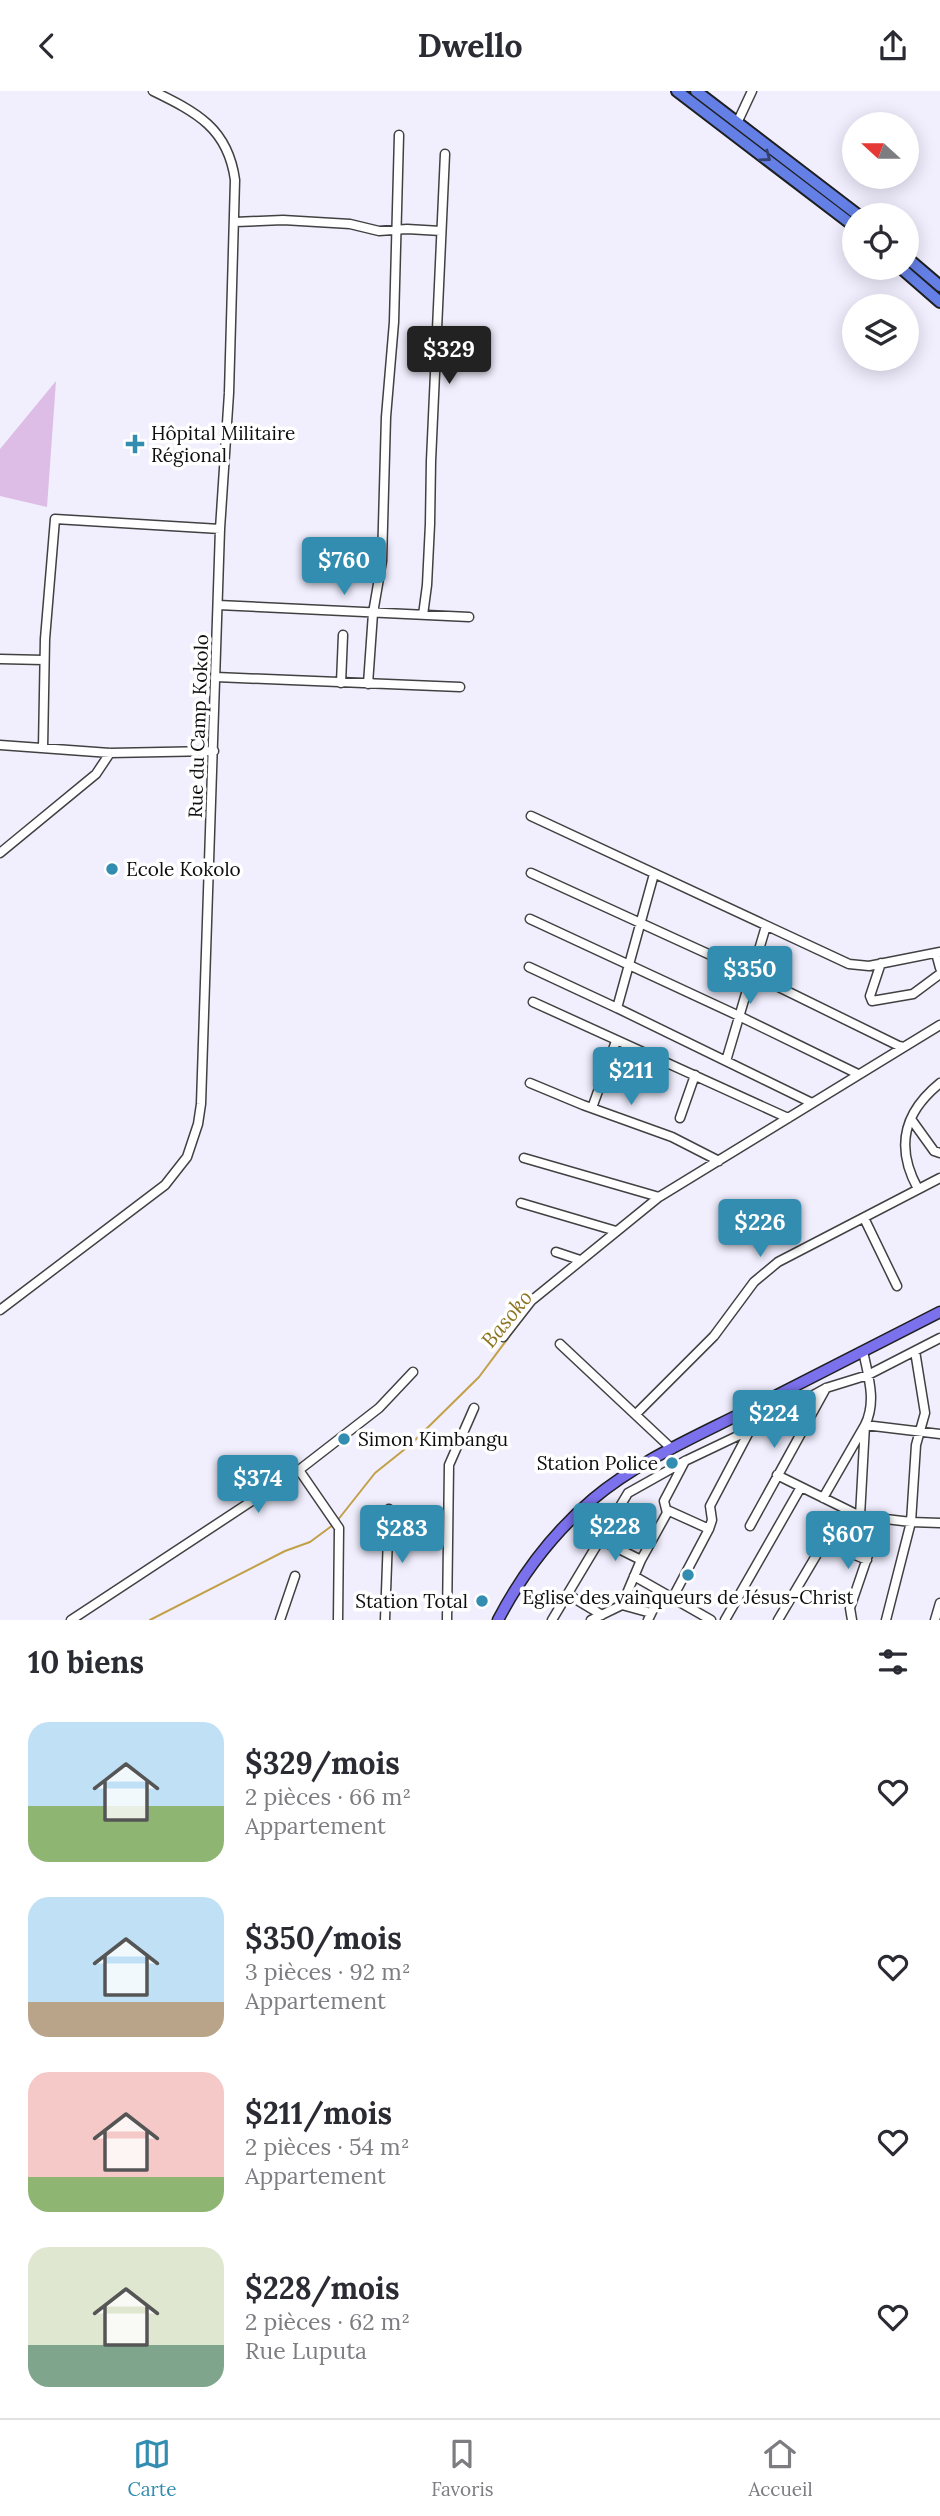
<!DOCTYPE html>
<html lang="fr">
<head>
<meta charset="utf-8">
<style>
	body { margin:0; font-family:Lora,serif; background:#f7f7f7; color:#2b2b33; height:100vh; display:flex; flex-direction:column; font-size:26px; white-space:nowrap }
	* { box-sizing:border-box; margin:0 }
	p { font-size:23px; color:#7c7c81 }
	.icon { flex:none; width:38px; height:38px; fill:none; stroke:currentColor; stroke-width:2; stroke-linecap:round; stroke-linejoin:round }
	.map { position:relative; height:1529px; overflow:hidden }
	.drawer { display:flex; flex-direction:column; background:#fff; flex:1 }
	.drawer>* { flex:none }
	.needle { width:46px; rotate:291deg }
	.controls { position:absolute; left:842px; top:21px; display:grid; gap:14px }
	.controls a { display:grid; place-items:center; width:77px; height:77px; border-radius:50%; background:#fff; box-shadow:0 4px 18px #0003; font-size:35px }
	.price { position:absolute; translate:-50% -60px; padding:0 16px; border-radius:7px; background:#328db1; color:#fff; font-size:23px; line-height:46px; filter:drop-shadow(0 2px 4px #0008) }
	.price::after { content:''; position:absolute; left:50%; top:42px; width:21px; height:16px; margin-left:-10px; background:inherit; clip-path:polygon(0 0,100% 0,50% 100%) }
	.price.on { background:#222; color:#fff }
	ul { padding:0; list-style:none }
	li { display:flex; align-items:center; gap:21px; height:175px; padding:0 28px }
	li span { display:grid; place-items:center; flex:none; width:196px; height:140px; border-radius:21px; color:#555 }
	li>.icon { margin-inline-start:auto }
	span .icon { width:84px; height:84px; fill:#fffc; stroke-width:1 }
	li b { font-size:30px }
	h2 { display:flex; justify-content:space-between; align-items:center; height:84px; padding:0 28px; font-size:30px }
	header { display:flex; justify-content:space-between; align-items:center; height:91px; padding:0 28px; background:#fff; font-size:32px; font-weight:800 }
	.tab-bar { display:flex; justify-content:space-around; align-items:center; height:98px; border-top:2px solid #e1e1e2; background:#fff; font-size:19px; color:#7c7c81 }
	.tab-bar a { display:grid; justify-items:center; gap:4px }
	.tab-bar .on { color:#328db1 }
	.map>svg:first-child { display:block }
</style>
</head>
<body>
<header><svg class="icon" aria-label="back" viewBox="0 0 24 24"><path d="M15 5l-7 7 7 7"/></svg>Dwello<svg class="icon" aria-label="share" viewBox="0 0 24 24"><path d="M12 15V3M7 8l5-5 5 5M5 13v7h14v-7"/></svg></header>
<div class="map">
<svg width="940" height="1529" viewBox="0 0 940 1529">
	<rect width="100%" height="100%" fill="#f1effe"/>
	<!-- green -->
	<path fill="#ddbce5" d="M56 290 47 416 0 405V358Z"/>
	<g fill="none" stroke-linecap="round" stroke-linejoin="round">
		<!-- stream -->
		<path stroke="#c1a046" stroke-width="2" d="M337 1430 375 1382 410 1354 479 1286 532 1215
			M150 1529 285 1460 310 1451 333 1434"/>
		<!-- minor casing -->
		<g stroke="#414141" stroke-width="11">
			<path id="minor" d="M738 30 752 0
				M235 131 283 129 350 133 379 140 407 138 441 140
				M218 514 469 526
				M423 524 427 494 430 433 431 370 445 63
				M0 568 44 569
				M216 586 460 596
				M341 592 343 544
				M368 593 373 522 382 470 386 326 394 231 399 44
				M0 654 110 662 214 660
				M43 657 45 548 55 428 220 438
				M531 725 849 873 869 875 940 861
				M0 762 96 683 110 662
				M531 782 752 883 899 955 904 956 940 934
				M654 783 617 917 812 1012
				M530 828 739 925 858 983
				M936 862 940 877
				M881 872 870 905 872 910 913 903 940 883
				M529 876 617 917
				M533 911 788 1027
				M726 970 766 835
				M530 992 583 1014 672 1046 719 1070
				M592 1017 616 950
				M680 1027 695 984
				M911 1028 934 1060 940 1062
				M524 1067 659 1106
				M918 1098C895 1056 903 1022 940 992
				M521 1112 616 1140
				M864 1127 897 1195
				M556 1161 580 1169
				M0 1219 165 1094 187 1066 198 1033 201 1013 220 438 229 302 235 89C228 37 196 21 153 0
				M503 1246 531 1210 659 1106 904 956
				M560 1253 672 1358
				M636 1323 714 1245 754 1191 778 1171 940 1087
				M299 1379 339 1437 338 1529
				M777 1384 860 1425 911 1431 940 1432
				M823 1407 865 1334 940 1343
				M667 1419 709 1438
				M860 1425 865 1334C877 1310 868 1285 863 1260
				M750 1435 826 1297
				M601 1449 641 1469
				M634 1485 711 1529
				M567 1503 602 1524
				M672 1508 709 1438 712 1429 710 1415 750 1339
				M622 1514 651 1522
				M71 1529 299 1379 379 1317 413 1281
				M280 1529 295 1485
				M385 1529 389 1418
				M447 1529 449 1374 474 1317
				M552 1529 628 1402 685 1370 750 1339 826 1297 868 1284 940 1247
				M591 1529 622 1514 641 1469 667 1422 664 1410 685 1370
				M648 1529 661 1502
				M725 1529 801 1396
				M778 1529 820 1458 826 1452 867 1469
				M852 1529 850 1517 880 1429
				M886 1529 911 1431 916 1354 925 1322 915 1260
				M935 1529 940 1512"/>
		</g>
		<!-- major casing -->
		<g stroke="#1f1f1f" stroke-width="13">
			<path id="major" d="M498 1529C522 1483 553 1442 593 1408 636 1372 690 1348 740 1323 807 1289 874 1255 940 1221"/>
		</g>
		<!-- highway casing -->
		<g stroke="#1f1f1f" stroke-width="14">
			<path id="highway" d="M677 0 854 135
				M696 0 858 124
				M906 166 940 195
				M901 177 940 211"/>
		</g>
		<!-- minor -->
		<use href="#minor" stroke="#fff" stroke-width="8"/>
		<!-- major -->
		<use href="#major" stroke="#7c71ec" stroke-width="10"/>
		<!-- highway -->
		<use href="#highway" stroke="#6480e7" stroke-width="10"/>
	</g>
	<!-- one-way arrows -->
	<defs><path id="oneway-chevron" d="M-2-3.5L2.5 0L-2 3.5" fill="none" stroke-width="1.6" stroke-linecap="round" stroke-linejoin="round" transform="scale(1.75)"/></defs>
	<use stroke="#354170" href="#oneway-chevron" transform="translate(766 66) rotate(37)"/>
	<!-- markers -->
	<g fill="#328db1" stroke="#fff" stroke-width="2.5">
		<path d="M131.5 342.5h7v7h7v7h-7v7h-7v-7h-7v-7h7z"/>
		<circle cx="112" cy="778" r="7"/>
		<circle cx="344" cy="1348" r="7"/>
		<circle cx="672" cy="1372" r="7"/>
		<circle cx="688" cy="1484" r="7"/>
		<circle cx="482" cy="1510" r="7"/>
	</g>
	<g text-anchor="middle" stroke-width="7" stroke-linejoin="round" paint-order="stroke">
		<!-- poi labels -->
		<g font-size="19" fill="#0e0e0e" stroke="#fff" text-anchor="start">
			<text x="151" y="349">Hôpital Militaire<tspan x="151" dy="22">Régional</tspan></text>
			<text x="126" y="785">Ecole Kokolo</text>
			<text x="358" y="1355">Simon Kimbangu</text>
			<text x="658" y="1379" text-anchor="end">Station Police</text>
			<text x="688" y="1513" text-anchor="middle">Eglise des vainqueurs de Jésus-Christ</text>
			<text x="468" y="1517" text-anchor="end">Station Total</text>
		</g>
		<!-- street labels -->
		<g font-size="19" fill="#0e0e0e" stroke="#fff">
			<text transform="translate(198 635) rotate(-88)" y="7">Rue du Camp Kokolo</text>
		</g>
		<!-- water labels -->
		<g font-size="21" font-style="italic" fill="#8d7421" stroke="#fff">
			<text transform="translate(507 1228) rotate(-51)" y="7">Basoko</text>
		</g>
	</g>
</svg>
<div class="controls">
<a><svg class="needle" viewBox="-14 -14 28 28"><path d="M0-13l5 13h-10z" fill="#e53935"/><path d="M0 13l5-13h-10z" fill="#7c7c81"/></svg></a>
<a><svg class="icon" aria-label="locate" viewBox="0 0 24 24"><circle cx="12" cy="12" r="6"/><path d="M12 2v4M12 18v4M2 12h4M18 12h4"/></svg></a>
<a><svg class="icon" aria-label="layers" viewBox="0 0 24 24"><path d="M12 4l9 5-9 5-9-5zM3 14l9 5 9-5"/></svg></a>
</div>
<b class="price on" style="left:449px;top:295px">$329</b>
<b class="price" style="left:344px;top:506px">$760</b>
<b class="price" style="left:750px;top:915px">$350</b>
<b class="price" style="left:631px;top:1016px">$211</b>
<b class="price" style="left:760px;top:1168px">$226</b>
<b class="price" style="left:774px;top:1359px">$224</b>
<b class="price" style="left:258px;top:1424px">$374</b>
<b class="price" style="left:615px;top:1472px">$228</b>
<b class="price" style="left:402px;top:1474px">$283</b>
<b class="price" style="left:848px;top:1480px">$607</b>
</div>
<section class="drawer">
<h2>10 biens<svg class="icon" aria-label="filters" viewBox="0 0 24 24"><path d="M4 7h16M4 17h16"/><circle cx="9" cy="7" r="2"/><circle cx="15" cy="17" r="2"/></svg></h2>
<ul>
<li><span style="background:linear-gradient(#bfe0f5 60%,#8fb573 0)"><svg class="icon" aria-label="home" viewBox="0 0 24 24"><path d="M3 11l9-7 9 7M6 9v11h12V9"/></svg></span><div><b>$329/mois</b><p>2 pièces · 66 m²</p><p>Appartement</p></div><svg class="icon" aria-label="heart" viewBox="0 0 24 24"><path d="M12 20l-8-8c-3-5 5-10 8-4 3-6 11-1 8 4z"/></svg></li>
<li><span style="background:linear-gradient(#bfe0f5 75%,#b9a48a 0)"><svg class="icon" aria-label="home" viewBox="0 0 24 24"><path d="M3 11l9-7 9 7M6 9v11h12V9"/></svg></span><div><b>$350/mois</b><p>3 pièces · 92 m²</p><p>Appartement</p></div><svg class="icon" aria-label="heart" viewBox="0 0 24 24"><path d="M12 20l-8-8c-3-5 5-10 8-4 3-6 11-1 8 4z"/></svg></li>
<li><span style="background:linear-gradient(#f6c9c9 75%,#8fb573 0)"><svg class="icon" aria-label="home" viewBox="0 0 24 24"><path d="M3 11l9-7 9 7M6 9v11h12V9"/></svg></span><div><b>$211/mois</b><p>2 pièces · 54 m²</p><p>Appartement</p></div><svg class="icon" aria-label="heart" viewBox="0 0 24 24"><path d="M12 20l-8-8c-3-5 5-10 8-4 3-6 11-1 8 4z"/></svg></li>
<li><span style="background:linear-gradient(#dfe7d0 70%,#7fa58c 0)"><svg class="icon" aria-label="home" viewBox="0 0 24 24"><path d="M3 11l9-7 9 7M6 9v11h12V9"/></svg></span><div><b>$228/mois</b><p>2 pièces · 62 m²</p><p>Rue Luputa</p></div><svg class="icon" aria-label="heart" viewBox="0 0 24 24"><path d="M12 20l-8-8c-3-5 5-10 8-4 3-6 11-1 8 4z"/></svg></li>
</ul>
</section>
<nav class="tab-bar">
<a class="on"><svg class="icon" aria-label="map" viewBox="0 0 24 24"><path d="M3 6l6-2 6 2 6-2v14l-6 2-6-2-6 2zM9 4v14M15 6v14"/></svg>Carte</a>
<a><svg class="icon" aria-label="saved" viewBox="0 0 24 24"><path d="M7 4h10v16l-5-4-5 4z"/></svg>Favoris</a>
<a><svg class="icon" aria-label="home" viewBox="0 0 24 24"><path d="M3 11l9-7 9 7M6 9v11h12V9"/></svg>Accueil</a>
</nav>
</body>
</html>
